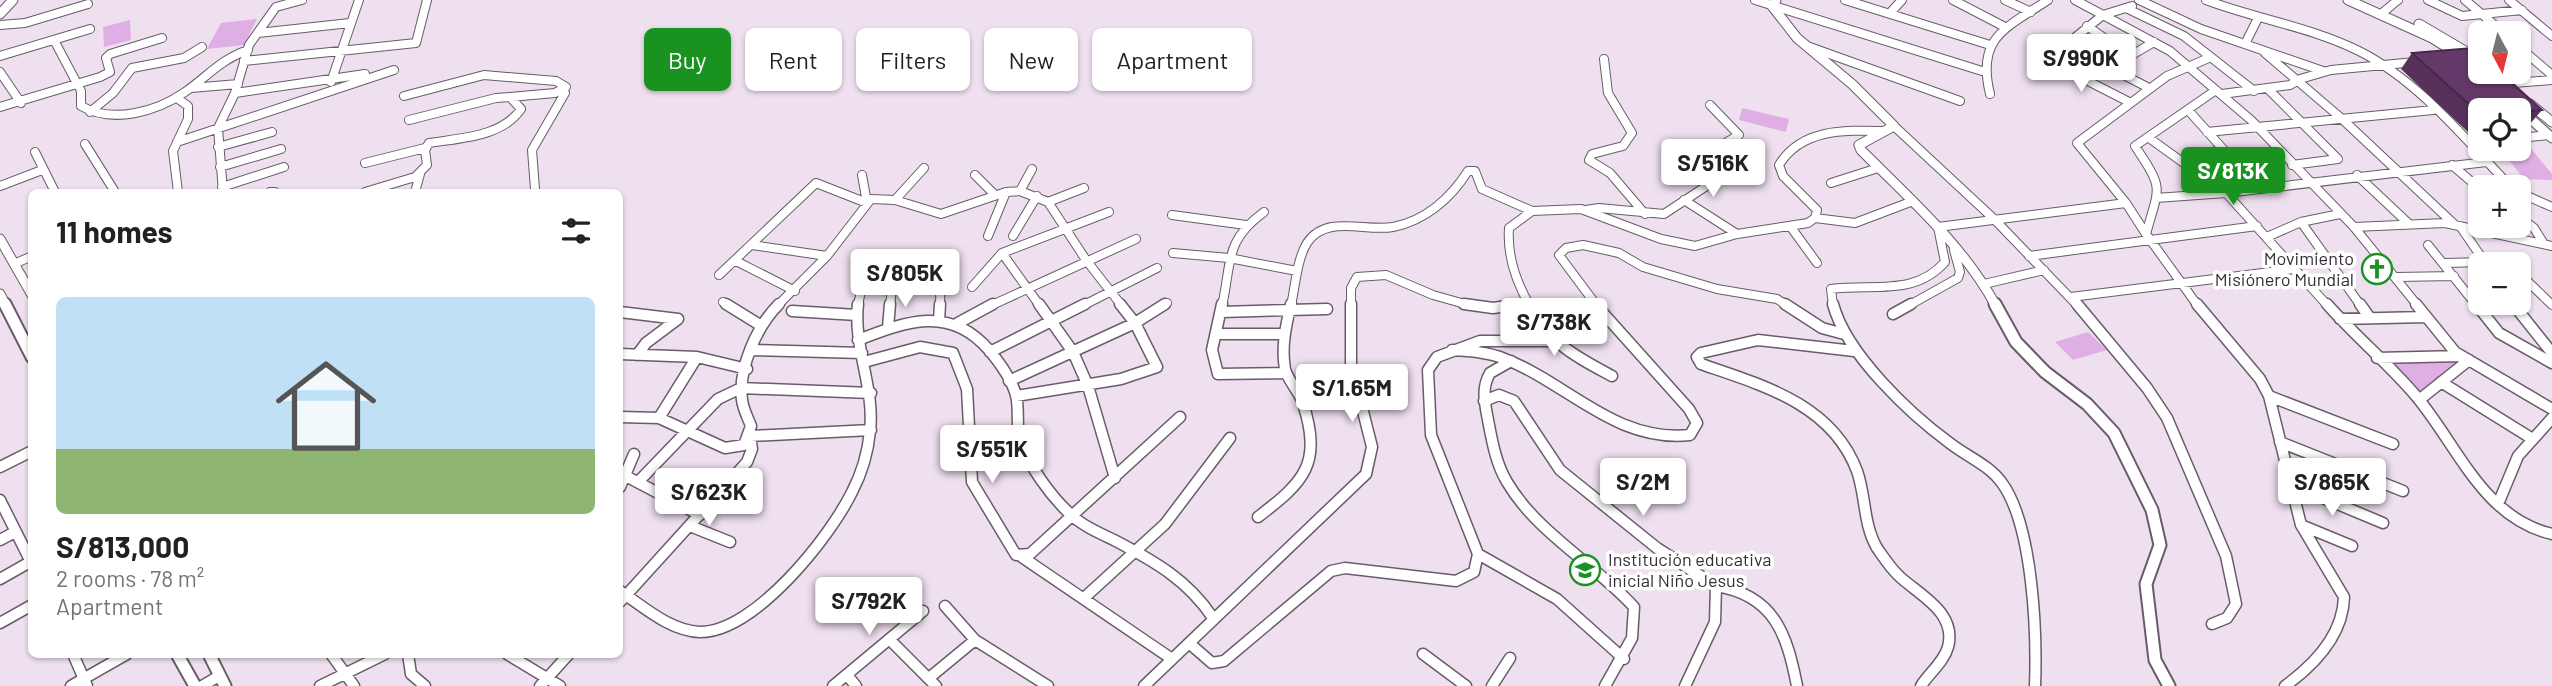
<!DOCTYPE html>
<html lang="en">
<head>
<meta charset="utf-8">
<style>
	body { margin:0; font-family:Barlow,sans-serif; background:#f2f2f2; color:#202124; height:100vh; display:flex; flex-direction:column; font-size:26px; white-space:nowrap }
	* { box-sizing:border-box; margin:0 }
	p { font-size:23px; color:#757577 }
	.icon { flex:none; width:38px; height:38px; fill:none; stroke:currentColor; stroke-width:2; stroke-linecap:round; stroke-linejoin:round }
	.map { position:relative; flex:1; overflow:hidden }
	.panel { position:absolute; left:28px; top:189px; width:595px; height:469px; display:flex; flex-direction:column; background:#fff; border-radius:10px; box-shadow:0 2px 5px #0004 }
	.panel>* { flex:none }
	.top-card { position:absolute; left:644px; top:28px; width:665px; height:63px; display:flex; gap:14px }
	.needle { width:46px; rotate:173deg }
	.controls { position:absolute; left:2468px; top:21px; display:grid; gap:14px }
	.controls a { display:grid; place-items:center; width:63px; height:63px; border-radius:10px; background:#fff; box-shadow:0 2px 5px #0004; font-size:35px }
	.price { position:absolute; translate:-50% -60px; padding:0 16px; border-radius:7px; background:#fff; color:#222; font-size:23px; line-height:46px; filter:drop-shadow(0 2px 4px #0008) }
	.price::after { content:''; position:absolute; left:50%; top:42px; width:21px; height:16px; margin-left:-10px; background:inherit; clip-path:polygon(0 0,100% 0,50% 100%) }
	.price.on { background:#1a9220; color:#fff }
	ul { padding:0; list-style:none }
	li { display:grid; align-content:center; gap:14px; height:371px; padding:0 28px }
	li span { display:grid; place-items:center; height:217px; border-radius:10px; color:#555 }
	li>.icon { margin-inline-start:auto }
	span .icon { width:126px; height:126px; fill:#fffc; stroke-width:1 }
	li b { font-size:30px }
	h2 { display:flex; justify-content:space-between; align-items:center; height:84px; padding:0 28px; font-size:30px }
	.tag { padding:0 24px; border-radius:10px; background:#fff; box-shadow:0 2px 5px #0004; font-size:24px; line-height:63px }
	.tag.on { background:#1a9220; color:#fff }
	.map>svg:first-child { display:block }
</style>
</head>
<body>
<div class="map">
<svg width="2552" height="686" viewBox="0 0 2552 686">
	<rect width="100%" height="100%" fill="#efe0f0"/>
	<!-- green -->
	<path fill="#dfaee4" d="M257 19 244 45 207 49 221 23Z
		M130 20 131 40 104 47 103 27Z
		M1742 108 1789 119 1786 132 1739 120Z
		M2518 145H2528L2552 174V180L2524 179 2500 149H2518Z
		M2222 159 2250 183 2226 188 2199 164Z
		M2088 332 2107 350 2073 360 2055 342Z
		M2390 360 2455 361 2458 363 2419 392 2388 365Z"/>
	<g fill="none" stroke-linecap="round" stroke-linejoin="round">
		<!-- minor-far1 casing -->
		<g stroke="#685c69" stroke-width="10">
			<path id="minor-far1" d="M1755 0 1982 71
				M1845 0 1990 45
				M1953 0 2005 27
				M2005 0 2031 12
				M2075 0 2170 51 2251 120 2354 227 2418 306
				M2139 0 2201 29 2323 71
				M2206 0C2256 19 2311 27 2359 51 2419 81 2466 140 2511 187
				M2428 0 2462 16 2522 10
				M2465 0 2504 33
				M2509 0 2552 36
				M2128 9 2184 36 2254 91
				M1890 13 1902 0
				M2381 14 2398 0
				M0 25 25 23 88 4
				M2087 26 2130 56 2154 42
				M258 33 350 23
				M54 40 81 91V106C113 124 156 112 185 92 207 77 221 59 248 50
				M2245 44 2257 20
				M2066 45 2149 88
				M1807 46 1960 101
				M2518 46 2552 75
				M2265 53 2341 118 2455 225
				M0 56 90 29
				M1604 59 1608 93 1632 133 1623 146 1592 154 1589 160 1610 173 1645 214
				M2047 60 2129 102
				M244 61 416 43 427 0
				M2037 68 2103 15 2132 6
				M0 72 21 103
				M331 82 359 0
				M2501 84 2552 80
				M191 88 238 84
				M2268 89 2338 159 2292 165
				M235 93 365 74
				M1990 94C1976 37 2006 28 2048 0
				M2222 94 2290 85 2300 79 2331 70 2415 62
				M404 96 484 75 556 81 566 87 555 93 510 97
				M177 98 188 106V119L173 151 178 192
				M0 107 100 77 110 72 106 58 110 54 162 38
				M2188 110 2257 187
				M90 112 113 93 132 68 184 58 202 47
				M1894 126 1994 219 2078 306
				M2207 132 2433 110
				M2149 138 2227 194 2328 306
				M2518 138 2549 135
				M177 142 394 70
				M85 144 115 192
				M218 147 272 132
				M35 152 55 192
				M2181 161 2223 149
				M365 163 425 148
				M2452 165 2480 189
				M220 167 281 149
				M975 175 994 194
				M2357 175 2409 224
				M1831 183 1878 168
				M0 186 42 170
				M222 187 284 167
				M535 189 532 150 565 93 563 91
				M1020 191 1032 169
				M223 192 218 128 235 93 249 45 276 7 302 0
				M270 192H275
				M365 192 415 177 427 165 425 150 429 143C460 138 502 137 521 109L510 97 496 98 409 120
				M415 192 420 174
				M2518 192 2552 207
				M2156 198 2226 193 2486 162
				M895 200 924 168
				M1684 200 1737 234
				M1048 202 1084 188
				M1586 210 1599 208 1664 214 1705 187 1707 177 1701 161 1705 155 1739 135 1710 105
				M1172 215 1246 225
				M2518 216 2534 228 2544 244
				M1815 218 1855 223 1913 201
				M2301 222 2361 306
				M1790 226 1817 263
				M2460 226 2486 264
				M2354 227 2445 223 2552 246
				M2146 234 2126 203 2077 143 2167 76 2211 57
				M988 236 1006 192
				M1013 236 1037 196
				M2267 237 2301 222 2340 214
				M752 245 827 256
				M2428 245 2477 306
				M1002 253 1040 306
				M1173 253 1229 258 1297 271
				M2029 256 2257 226
				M736 261 795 291
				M2444 263 2485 262
				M14 264 32 256
				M2518 272 2552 305
				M719 275 816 183 867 203 862 175
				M2397 277 2454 276
				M1984 284 2044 270
				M972 287 1002 253 1109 212
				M2071 297 2294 269
				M723 302 729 306
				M2512 303 2514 306
				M777 306 827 256 871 199 895 200 941 214 1006 192 1020 191 1048 202 1086 260 1122 306
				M858 306 866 264
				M890 306 892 288
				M940 306 941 267
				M990 306 1136 239
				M1082 306 1157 268
				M1163 306 1167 303
				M1222 306C1232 262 1224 241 1264 212
				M1291 306C1295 287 1297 259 1307 243 1326 214 1365 232 1393 227 1425 221 1451 198 1468 171H1475L1482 189 1532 211
				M1351 306V288L1357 277 1386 275 1433 295 1472 306
				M1517 306 1528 302
				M1530 306C1516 282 1507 256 1509 228L1532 211 1581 209 1661 239 1695 246 1737 234 1808 223 1815 218 1817 210 1783 176 1779 165C1801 129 1843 130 1881 131
				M1597 306 1559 255 1566 248 1583 245 1619 253 1643 267 1717 289 1777 299 1788 306
				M1833 306 1831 289C1872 283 1914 297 1945 262L1938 227 2126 203
				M1908 306 1958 278 1960 272 1954 250
				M2198 306 2146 234C2160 184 2164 190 2135 146L2216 90"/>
		</g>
		<!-- minor casing -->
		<g stroke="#685c69" stroke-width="13">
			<path id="minor" d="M726 304 760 325
				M1039 304 1073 352 1088 386 1115 478
				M1222 304 1212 350 1218 374 1286 373
				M1464 304 1493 308 1522 304
				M1529 304C1554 346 1571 354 1612 376
				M1785 304 1822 328 1844 334
				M1833 304C1846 354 1910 414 1951 444 1968 457 1989 465 2002 483 2033 526 2037 633 2035 686
				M2077 304 2147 388 2167 418 2226 556 2236 604 2227 618 2212 624
				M2197 304 2260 379 2269 396 2301 525 2344 597C2343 635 2314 665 2285 686
				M2327 304C2355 336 2389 364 2416 396 2458 446 2483 518 2552 534
				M2360 304 2370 318
				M2416 304 2455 352 2552 409
				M2476 304 2499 333 2552 363
				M2513 304 2552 353
				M792 311 857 315
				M620 312 678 319
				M1221 312 1327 309
				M1893 314 1911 304
				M2340 319 2425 317
				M939 321 940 304
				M958 323 993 304
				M888 328 890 304
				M1217 334H1284
				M858 340C907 321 950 305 989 350 1000 363 1011 378 1016 395 1020 411 1015 427 1021 443 1030 467 1050 495 1069 513 1081 525 1099 533 1114 540 1154 561 1188 580 1213 618
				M1558 341H1480L1437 357 1428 370 1431 435 1478 554 1557 599 1624 659
				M751 350 862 353
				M1452 350C1470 351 1488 352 1505 359 1569 384 1616 443 1690 435L1697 423 1689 409 1595 304
				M1854 351 1758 340 1701 353 1697 357 1701 364C1762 385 1832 404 1857 471 1866 496 1863 524 1877 548 1884 558 1891 569 1900 577 1921 596 1957 613 1948 647 1944 662 1929 673 1921 686
				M990 352 1085 304
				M620 354 697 357 747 369
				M637 355 646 343 678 319
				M2377 358 2460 356
				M1511 361 1490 373C1481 388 1485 404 1488 420 1492 441 1496 464 1507 482 1537 533 1595 564 1634 607L1632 638 1605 686
				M864 362 920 347 953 353 967 389 972 482 1016 555 1030 554 1180 417
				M1009 381 1135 323 1165 304
				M2441 382 2531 438
				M1016 396 1121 379 1157 367 1135 323 1120 304
				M2269 396 2393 444
				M2419 400 2469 360
				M1484 401 1499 395 1514 401 1560 470 1657 548 1716 586 1715 622 1685 686
				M620 417 659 418 725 448 744 445 751 426C748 418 743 409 742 400 738 368 757 326 779 304
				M659 418 697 357
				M2280 442 2403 491
				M0 467 32 451
				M620 473 700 515
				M639 481 718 399 741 388 871 393
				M2292 485 2383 523
				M620 487 634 454
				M0 500 32 564
				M2498 504 2518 456 2552 418
				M1258 517C1305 481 1322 464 1303 403 1299 391 1288 381 1285 369 1281 347 1286 325 1291 304
				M2301 525 2352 546
				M690 526 730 542
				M0 540 15 532
				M1022 557 1172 659
				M0 579 30 562
				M1716 586C1774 595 1787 634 1797 686
				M620 591C644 607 670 631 700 632 755 632 830 537 852 492 862 473 868 452 870 431 875 388 853 347 858 304
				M1084 598 1165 524 1230 438
				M620 602 747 462 752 449 750 436 871 430
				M945 606 975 640 1048 686
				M0 623 32 605
				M890 640 936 686
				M1189 643 1212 663 1224 661 1331 571 1345 568 1456 581 1474 572 1478 554
				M73 654 87 686
				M331 654 354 686
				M408 654 411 674 425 686
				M507 654 560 686
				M1423 654 1466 686
				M847 675 856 686
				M929 678 975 640
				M71 686 127 654
				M202 686 219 676
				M320 686 385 654
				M540 686 569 654
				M833 686 923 611
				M1144 686 1366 474 1372 447 1351 364V304
				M1492 686 1510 658"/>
		</g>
		<!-- tertiary-far1 casing -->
		<g stroke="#685c69" stroke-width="11">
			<path id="tertiary-far1" d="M1776 0 1772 6 1797 38 1852 84 1894 126 1859 145 1861 150C1909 198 1963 245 1996 306
				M2348 0 2432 38 2461 56
				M0 14 13 0
				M2419 24 2480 60
				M2530 104 2552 122
				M2522 111 2552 138
				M0 239 32 295
				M0 294 6 306"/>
		</g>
		<!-- tertiary casing -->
		<g stroke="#685c69" stroke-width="15">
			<path id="tertiary" d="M5 304 32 357
				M1995 304 2016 342 2045 372 2087 404 2114 433 2152 510 2160 545 2146 584 2155 660 2169 686
				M177 654 195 686
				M209 654 225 686"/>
		</g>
		<!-- minor-far1 -->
		<use href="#minor-far1" stroke="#fff" stroke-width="8"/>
		<!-- minor -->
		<use href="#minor" stroke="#fff" stroke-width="10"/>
		<!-- tertiary-far1 -->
		<use href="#tertiary-far1" stroke="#fff" stroke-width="9"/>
		<!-- tertiary -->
		<use href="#tertiary" stroke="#fff" stroke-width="11"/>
	</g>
	<!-- wall -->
	<path fill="#56315a" d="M2412 53 2542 110 2528 126 2518 127V110H2480V131L2468 132 2401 69Z"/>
	<!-- building -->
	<path fill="#643969" stroke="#46284a" stroke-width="2" d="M2473 48 2480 54V72H2500L2542 110 2518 112V110H2480V114L2412 53Z"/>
	<!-- icons -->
	<defs>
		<g id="church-ring" transform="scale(1.575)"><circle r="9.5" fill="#fff" stroke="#1a9220" stroke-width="1.5"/><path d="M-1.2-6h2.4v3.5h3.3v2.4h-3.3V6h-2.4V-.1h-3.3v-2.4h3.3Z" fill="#1a9220"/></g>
		<g id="school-ring" transform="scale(1.575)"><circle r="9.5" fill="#fff" stroke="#1a9220" stroke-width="1.5"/><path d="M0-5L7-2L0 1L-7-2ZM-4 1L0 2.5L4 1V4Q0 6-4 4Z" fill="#1a9220"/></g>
	</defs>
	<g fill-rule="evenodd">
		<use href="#church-ring" x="2377" y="269"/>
		<use href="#school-ring" x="1585" y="570"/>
	</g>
	<g text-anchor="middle" stroke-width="7" stroke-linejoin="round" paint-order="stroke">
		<!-- poi labels -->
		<g font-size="18" fill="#332e34" stroke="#fff" text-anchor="end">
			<text x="2354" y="265">Movimiento<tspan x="2354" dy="21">Misiónero Mundial</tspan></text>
			<text x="1608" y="566" text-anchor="start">Institución educativa<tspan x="1608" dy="21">inicial Niño Jesus</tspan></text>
		</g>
	</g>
</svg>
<div class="controls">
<a><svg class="needle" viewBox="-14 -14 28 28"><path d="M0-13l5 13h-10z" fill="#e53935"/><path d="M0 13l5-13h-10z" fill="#757577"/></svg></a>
<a><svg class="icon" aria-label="locate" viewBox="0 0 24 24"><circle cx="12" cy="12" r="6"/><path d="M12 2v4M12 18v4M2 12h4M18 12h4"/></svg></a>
<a>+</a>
<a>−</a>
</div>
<b class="price" style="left:2081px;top:94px">S/990K</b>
<b class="price" style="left:1713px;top:199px">S/516K</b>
<b class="price on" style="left:2233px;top:207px">S/813K</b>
<b class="price" style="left:905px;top:309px">S/805K</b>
<b class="price" style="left:1554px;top:358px">S/738K</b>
<b class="price" style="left:1352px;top:424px">S/1.65M</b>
<b class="price" style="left:992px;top:485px">S/551K</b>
<b class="price" style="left:1643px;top:518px">S/2M</b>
<b class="price" style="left:2332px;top:518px">S/865K</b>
<b class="price" style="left:709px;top:528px">S/623K</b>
<b class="price" style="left:869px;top:637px">S/792K</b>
<div class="top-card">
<a class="tag on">Buy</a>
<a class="tag">Rent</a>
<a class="tag">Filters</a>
<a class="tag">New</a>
<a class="tag">Apartment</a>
</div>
<section class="panel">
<h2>11 homes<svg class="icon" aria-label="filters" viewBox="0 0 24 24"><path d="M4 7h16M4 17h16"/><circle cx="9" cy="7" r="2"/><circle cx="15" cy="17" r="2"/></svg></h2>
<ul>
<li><span style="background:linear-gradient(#bfe0f5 70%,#8fb573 0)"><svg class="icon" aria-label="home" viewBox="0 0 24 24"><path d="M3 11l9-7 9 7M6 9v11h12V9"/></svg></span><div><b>S/813,000</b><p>2 rooms · 78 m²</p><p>Apartment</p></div></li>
</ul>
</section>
</div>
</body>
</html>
